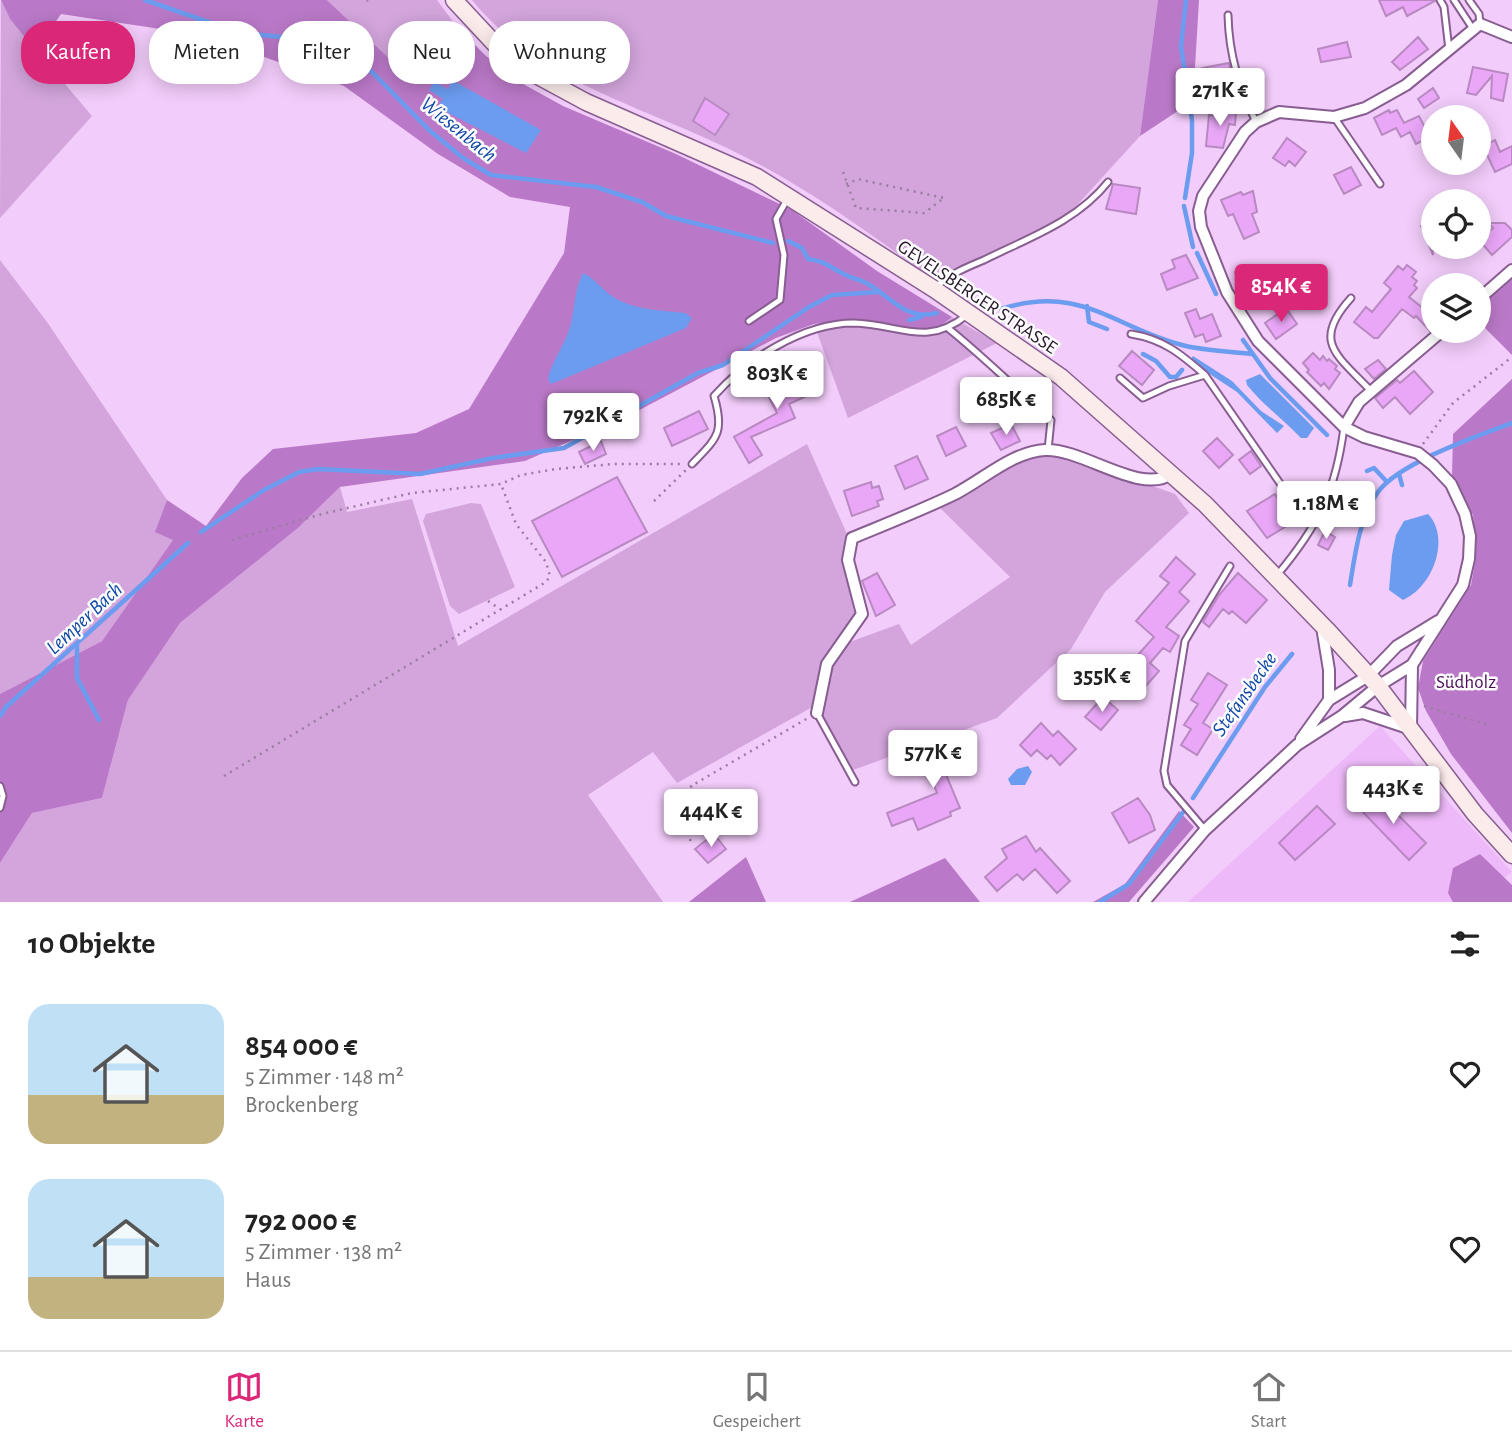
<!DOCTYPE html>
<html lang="de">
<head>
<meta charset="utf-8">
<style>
	body { margin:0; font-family:"Alegreya Sans",sans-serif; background:#f6f6f6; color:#222; height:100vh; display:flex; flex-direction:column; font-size:26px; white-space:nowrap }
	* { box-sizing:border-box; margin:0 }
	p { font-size:23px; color:#767676 }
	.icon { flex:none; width:38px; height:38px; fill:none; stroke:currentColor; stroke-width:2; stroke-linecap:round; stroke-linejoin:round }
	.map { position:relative; height:902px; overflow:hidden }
	.details { display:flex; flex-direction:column; background:#fff; flex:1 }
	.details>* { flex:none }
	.banner { position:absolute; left:21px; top:21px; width:700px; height:63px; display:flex; gap:14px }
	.needle { width:46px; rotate:346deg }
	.buttons { position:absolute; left:1421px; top:105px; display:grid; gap:14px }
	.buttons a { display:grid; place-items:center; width:70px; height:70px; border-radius:50%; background:#fff; box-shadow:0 4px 18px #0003; font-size:35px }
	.price { position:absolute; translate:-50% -60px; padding:0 16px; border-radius:7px; background:#fff; color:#222; font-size:23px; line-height:46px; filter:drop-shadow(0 2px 4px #0008) }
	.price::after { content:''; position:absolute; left:50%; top:42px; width:21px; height:16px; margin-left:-10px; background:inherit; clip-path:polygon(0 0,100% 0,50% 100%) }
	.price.current { background:#db2777; color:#fff }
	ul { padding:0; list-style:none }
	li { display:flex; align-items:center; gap:21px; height:175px; padding:0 28px }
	li span { display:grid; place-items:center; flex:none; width:196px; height:140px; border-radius:21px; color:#555 }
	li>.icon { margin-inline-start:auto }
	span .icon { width:84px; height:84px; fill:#fffc; stroke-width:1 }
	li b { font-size:30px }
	h2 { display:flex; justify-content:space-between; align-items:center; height:84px; padding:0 28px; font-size:30px }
	.tag { padding:0 24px; border-radius:28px; background:#fff; box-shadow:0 4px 18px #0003; font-size:24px; line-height:63px }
	.tag.current { background:#db2777; color:#fff }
	.tabs { display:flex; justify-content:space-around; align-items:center; height:98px; border-top:2px solid #e0e0e0; background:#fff; font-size:19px; color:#767676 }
	.tabs a { display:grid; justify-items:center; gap:4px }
	.tabs .current { color:#db2777 }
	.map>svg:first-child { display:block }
</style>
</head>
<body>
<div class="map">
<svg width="1512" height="902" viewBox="0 0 1512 902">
	<rect width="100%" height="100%" fill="#f2ccfa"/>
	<!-- built -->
	<path fill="#eeb9f9" d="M1380 726 1512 872 1470 902H1188Z"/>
	<!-- green -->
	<path fill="#d3a5dc" d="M1 0 10 19 92 116 0 218Z
		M327 0H437L457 27 410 78Z
		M472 0H1158L1140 136 1069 214 934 280C868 232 801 183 727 148 637 104 538 81 472 0Z
		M0 260 47 322 167 500 158 533 174 539 102 641 0 694Z
		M952 317 997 343 848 418 814 324 852 320 927 330 942 325Z
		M807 444 847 534 842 561 855 616 847 643 899 624 911 645 1010 577 938 506 1015 464 1038 455 1075 458 1175 494 1189 513 1105 592 1071 649 997 718 853 770 814 706 677 783 653 752 588 795 663 902H0V863L32 813 102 798 128 700 180 623 298 528 340 487 347 512 412 499 458 646Z
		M471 503 481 504 515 587 459 614 450 606 423 521 426 514Z"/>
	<!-- forest -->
	<path fill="#ba79c8" d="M1 0H327L410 78 457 27 486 56 525 85 563 106 676 154 792 210 877 271 952 317 942 325 927 330 852 320 814 324 776 338 630 415 525 461 340 487 298 528 180 623 128 700 102 798 32 813 0 863V694L102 641 173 540 155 532 167 500 206 526 242 478 273 449 416 433 469 409 564 253 570 207 510 197 438 154 344 86 207 36 61 14 36 51 10 19Z
		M1158 0H1199L1193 101 1140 136Z
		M1512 275V355L1479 322V304Z
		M1512 379V833L1451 754 1426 711 1418 688 1423 661 1471 585 1476 557 1473 515 1452 476 1453 434Z
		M1179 811 1194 827 1129 902H1093L1125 884Z
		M1480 854 1512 885V902H1453L1448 893 1453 868Z
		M746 857 766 902H689Z
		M945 858 980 902H850Z"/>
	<!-- water -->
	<path fill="#6c9cef" d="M452 80 541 130 526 153 437 107 443 99 429 90 434 82 448 89Z
		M583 273C594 278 599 286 609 294 630 310 659 310 685 313L692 318 686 328 551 384 548 379C552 360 565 345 570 327 575 309 574 290 583 273Z
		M1193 356 1232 381 1261 411 1284 426 1277 433 1237 392 1190 361Z
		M1260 374 1314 428 1307 438H1301C1282 418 1265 407 1247 385L1246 380Z
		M1428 514C1451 538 1433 587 1403 600L1389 590 1392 555 1396 535 1404 521Z
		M1028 766 1032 772 1025 785H1011L1008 779 1017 769Z"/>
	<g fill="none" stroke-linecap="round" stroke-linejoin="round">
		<!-- stream -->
		<path stroke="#6c9cef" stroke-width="4.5" d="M145 0 240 33 312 40 345 52 373 73 429 130 463 158 491 175 596 187 642 202 666 216 773 243
			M1185 198 1192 153V120L1181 46 1186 0
			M1184 206 1193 247
			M788 241 802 248 808 259C826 261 832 269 848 276 854 279 862 280 868 284 892 298 906 321 937 313
			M1197 253 1216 294
			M1087 306 1089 322 1107 329
			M1001 309C1080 284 1112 326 1182 345 1204 351 1229 351 1252 354
			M909 320 921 317
			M1243 340 1270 378 1327 435
			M1143 354 1156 361 1170 377H1176L1182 370
			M1367 471 1374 468 1387 482
			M1399 474 1402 485
			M201 532 264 490 299 472 318 469 420 474 493 458 564 448 698 373 723 365 809 307 832 295 878 292
			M1350 585C1355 555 1359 518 1378 492 1399 463 1477 436 1512 423
			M77 643V678L99 720
			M0 716 6 707 188 543
			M1193 798 1265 687 1292 654
			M1100 902 1129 884 1184 811"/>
	</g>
	<!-- building -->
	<path fill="#eaa7f8" stroke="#b88ac1" stroke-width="2" d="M1379 0H1435V1L1407 16 1403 7 1386 16Z
		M1418 37 1428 49 1400 70 1392 62Z
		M1347 42 1351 57 1321 62 1318 49Z
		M1229 63 1235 91 1218 94 1217 87 1206 89 1202 68Z
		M1473 67 1508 74 1503 101 1491 98 1492 76 1476 95 1467 93Z
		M1433 88 1439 98 1424 108 1418 99Z
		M705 98 729 114 715 135 693 121Z
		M1220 109 1236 111 1235 125 1229 124 1223 148 1206 146 1209 115 1221 116Z
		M1389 110 1390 113 1397 110 1404 123 1419 116 1430 137 1416 144 1410 132 1401 137 1396 128 1382 135 1374 118Z
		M1287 138 1306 152 1295 166 1289 161 1285 166 1273 158Z
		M1495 140 1500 152 1512 146V164L1495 172 1483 146Z
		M1351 167 1361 185 1344 194 1334 175Z
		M1113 184 1140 188 1136 214 1106 209Z
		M1253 191 1257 212 1252 214 1259 232 1244 239 1233 214 1228 216 1221 200 1241 192 1243 195Z
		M1433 221V255L1421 226Z
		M1489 223H1505L1512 230V237L1492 255 1479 240 1493 228Z
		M1186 255 1198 278 1167 290 1161 274 1175 268 1172 260Z
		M1407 265 1416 272 1412 277 1417 281 1414 285 1417 288 1409 297 1433 316V328L1430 331 1416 316 1414 318 1402 309 1378 338H1374L1354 322 1366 307 1372 312 1391 289 1384 283 1398 266 1403 270Z
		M1245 267 1248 274 1253 272 1263 292 1247 301 1235 272Z
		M1286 308 1297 324 1276 339 1265 323Z
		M1196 309 1200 319 1212 314 1221 336 1206 342 1203 334 1195 337 1185 313Z
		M1132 351 1154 370 1142 385 1119 366Z
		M1313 353 1320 360 1323 356 1327 361 1329 359 1337 366 1335 369 1340 373 1329 389 1324 383 1321 386 1307 372 1309 370 1303 363Z
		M1378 360 1386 369 1374 379 1365 369Z
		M808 368 816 388 810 391 811 394 789 404 795 418 751 437 762 455 749 463 734 437 777 413 767 393 790 383 787 378Z
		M1414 371 1433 392 1410 414 1395 397 1383 408 1375 398 1397 380 1400 383Z
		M699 411 708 429 672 446 664 428Z
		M1011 424 1020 441 1001 450 991 433Z
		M956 427 966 446 946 456 937 436Z
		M1217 438 1233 455 1219 468 1203 451Z
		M601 441 606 454 585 464 579 452Z
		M1251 451 1261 466 1250 474 1239 460Z
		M917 456 928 479 905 489 895 466Z
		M617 477 647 532 562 577 532 521Z
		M871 482 872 488 879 486 883 499 877 501 879 506 852 516 844 491Z
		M1275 494 1286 512 1294 507 1300 518 1267 538 1247 511Z
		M1325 531 1335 537 1328 550 1318 545Z
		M1176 557 1195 574 1179 592 1189 601 1166 627 1179 636 1170 652 1163 648 1150 663 1159 671 1138 695 1118 677 1154 637 1136 621 1169 583 1160 576Z
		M877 573 895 605 876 616 862 581Z
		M1238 573 1267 600 1246 623 1232 611 1229 614 1223 609 1209 627 1203 622 1219 595Z
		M1208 673 1227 685 1203 723 1213 729 1197 755 1181 745 1191 729 1184 725 1198 704 1191 700Z
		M1103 697 1118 710 1101 730 1085 717Z
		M1041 723 1053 736 1058 731 1076 749 1060 765 1051 755 1047 759 1037 750 1031 756 1020 745Z
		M956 737 964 757 942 765 960 808 950 812 951 816 918 830 913 818 892 826 887 813 937 793 928 770 932 768 925 750Z
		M1375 792 1426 843 1409 860 1359 808Z
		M1138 798 1150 815 1155 830 1129 843 1112 813Z
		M1317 806 1335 824 1295 860 1279 843Z
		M714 834 726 849 708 863 695 849Z
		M1026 836 1036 852 1040 848 1070 881 1057 893 1035 869 1023 880 1017 874 997 891 985 877 1007 858 1002 849Z"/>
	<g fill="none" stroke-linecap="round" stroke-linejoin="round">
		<!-- service casing -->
		<g stroke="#885d91" stroke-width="9">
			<path id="service" d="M1440 0 1444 7 1449 50
				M1454 0 1473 29
				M1469 0 1479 14 1480 24
				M1228 15C1229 56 1239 86 1256 122
				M1334 117 1380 184
				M936 287C950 274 967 267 984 260 1028 238 1076 222 1108 182
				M1351 298C1311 342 1337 355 1371 391
				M749 321 780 300 784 255 776 219 788 198
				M949 329C985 358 1017 390 1051 420L1048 450
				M1205 375 1284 489 1321 517
				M1120 378 1143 398 1169 386 1205 375C1181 354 1163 339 1131 334
				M692 464C717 438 725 433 714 396 746 360 803 323 854 323 899 324 926 348 967 315
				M1278 574C1319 525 1336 490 1344 427
				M817 713 855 782
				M0 786 3 796 0 808
				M1205 830 1167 785 1164 771 1185 641 1230 566"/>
		</g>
		<!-- minor casing -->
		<g stroke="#885d91" stroke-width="14">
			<path id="minor" d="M1479 299 1512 270
				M1344 427 1359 402 1442 331
				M1322 627 1329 670V700
				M817 713 827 664 862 614 848 560 852 538C886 524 922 510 955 494 984 479 1012 452 1045 450 1083 448 1142 497 1172 473
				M1345 716 1363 713 1411 729 1412 665
				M1301 739 1329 700 1368 676 1397 646 1438 621
				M1144 902 1205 830 1297 745 1342 716 1378 686 1412 665 1463 585 1469 559 1470 536 1465 514 1451 484 1433 465 1418 453 1364 437 1344 427 1258 341 1227 292 1201 227 1199 211 1203 196 1245 132 1256 122 1279 112 1334 117 1365 108 1406 85 1480 24 1512 37"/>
		</g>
		<!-- secondary casing -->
		<g stroke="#885d91" stroke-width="19">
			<path id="secondary" d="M454 0 494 43 538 76 586 102 757 177 934 289 1061 377 1205 504 1327 630 1378 686 1475 814 1512 855"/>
		</g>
		<!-- path -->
		<path stroke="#9a7da0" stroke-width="2.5" stroke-dasharray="2 5" stroke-linecap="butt" d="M367 0 368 1
			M843 172 856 208 924 213 944 198
			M846 184 858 179 944 198
			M1423 444 1453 403 1512 357
			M654 501 687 469
			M232 540 322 514 412 493 501 484 521 475 556 469 614 464H681
			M488 601 500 609
			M1424 706 1486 724
			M224 776 546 582 550 576 546 562 516 524 501 484
			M690 841 699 806 691 786 808 718"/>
		<!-- service -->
		<use href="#service" stroke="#fff" stroke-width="5"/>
		<!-- minor -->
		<use href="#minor" stroke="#fff" stroke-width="10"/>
		<!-- secondary -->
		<use href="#secondary" stroke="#fbebeb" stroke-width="16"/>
	</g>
	<g text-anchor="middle" stroke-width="5" stroke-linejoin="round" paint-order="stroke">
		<!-- street labels -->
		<g font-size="19" fill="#29182d" stroke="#fcfcfc">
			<text transform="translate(978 296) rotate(34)" y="7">GEVELSBERGER STRASSE</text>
		</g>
		<!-- park labels -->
		<g font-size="19" fill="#4c0f58" stroke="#fcfcfc">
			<text x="1466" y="688">Südholz</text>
		</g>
		<!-- water labels -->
		<g font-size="21" font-style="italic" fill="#0f48a6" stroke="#fcfcfc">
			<text transform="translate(459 129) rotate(39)" y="7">Wiesenbach</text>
			<text transform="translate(84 618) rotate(-43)" y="7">Lemper Bach</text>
			<text transform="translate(1244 694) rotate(-55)" y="7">Stefansbecke</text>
		</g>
	</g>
</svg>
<div class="buttons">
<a><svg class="needle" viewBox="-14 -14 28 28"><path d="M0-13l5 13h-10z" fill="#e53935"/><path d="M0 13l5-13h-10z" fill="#767676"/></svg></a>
<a><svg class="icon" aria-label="locate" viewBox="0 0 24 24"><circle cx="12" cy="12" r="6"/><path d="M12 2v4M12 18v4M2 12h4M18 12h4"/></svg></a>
<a><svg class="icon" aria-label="layers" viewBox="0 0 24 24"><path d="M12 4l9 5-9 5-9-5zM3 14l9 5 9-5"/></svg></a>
</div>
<b class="price" style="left:1220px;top:128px">271K €</b>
<b class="price current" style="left:1281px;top:324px">854K €</b>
<b class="price" style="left:777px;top:411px">803K €</b>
<b class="price" style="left:1006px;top:437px">685K €</b>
<b class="price" style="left:593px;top:453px">792K €</b>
<b class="price" style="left:1326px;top:541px">1.18M €</b>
<b class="price" style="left:1102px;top:714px">355K €</b>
<b class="price" style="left:933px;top:790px">577K €</b>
<b class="price" style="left:1393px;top:826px">443K €</b>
<b class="price" style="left:711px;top:849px">444K €</b>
<div class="banner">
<a class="tag current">Kaufen</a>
<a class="tag">Mieten</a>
<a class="tag">Filter</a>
<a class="tag">Neu</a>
<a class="tag">Wohnung</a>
</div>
</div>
<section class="details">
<h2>10 Objekte<svg class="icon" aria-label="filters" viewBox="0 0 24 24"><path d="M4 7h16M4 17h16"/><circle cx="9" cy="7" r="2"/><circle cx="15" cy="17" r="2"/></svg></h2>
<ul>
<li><span style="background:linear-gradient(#bfe0f5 65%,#c2b280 0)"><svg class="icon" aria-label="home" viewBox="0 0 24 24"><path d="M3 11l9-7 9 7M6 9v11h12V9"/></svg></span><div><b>854 000 €</b><p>5 Zimmer · 148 m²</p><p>Brockenberg</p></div><svg class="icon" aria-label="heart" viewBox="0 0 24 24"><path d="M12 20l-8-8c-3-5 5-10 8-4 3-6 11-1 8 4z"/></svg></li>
<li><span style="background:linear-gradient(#bfe0f5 70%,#c2b280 0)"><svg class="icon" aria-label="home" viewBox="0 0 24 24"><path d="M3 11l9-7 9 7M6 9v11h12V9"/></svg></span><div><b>792 000 €</b><p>5 Zimmer · 138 m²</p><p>Haus</p></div><svg class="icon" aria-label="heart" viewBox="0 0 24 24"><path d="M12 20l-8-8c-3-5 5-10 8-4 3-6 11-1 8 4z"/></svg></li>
</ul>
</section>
<nav class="tabs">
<a class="current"><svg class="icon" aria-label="map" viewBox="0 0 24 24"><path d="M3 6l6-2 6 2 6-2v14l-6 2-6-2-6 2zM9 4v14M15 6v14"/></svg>Karte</a>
<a><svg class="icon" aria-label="saved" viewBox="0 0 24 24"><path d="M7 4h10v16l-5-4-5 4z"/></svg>Gespeichert</a>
<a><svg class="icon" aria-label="home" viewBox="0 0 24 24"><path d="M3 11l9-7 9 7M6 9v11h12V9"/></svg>Start</a>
</nav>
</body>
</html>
